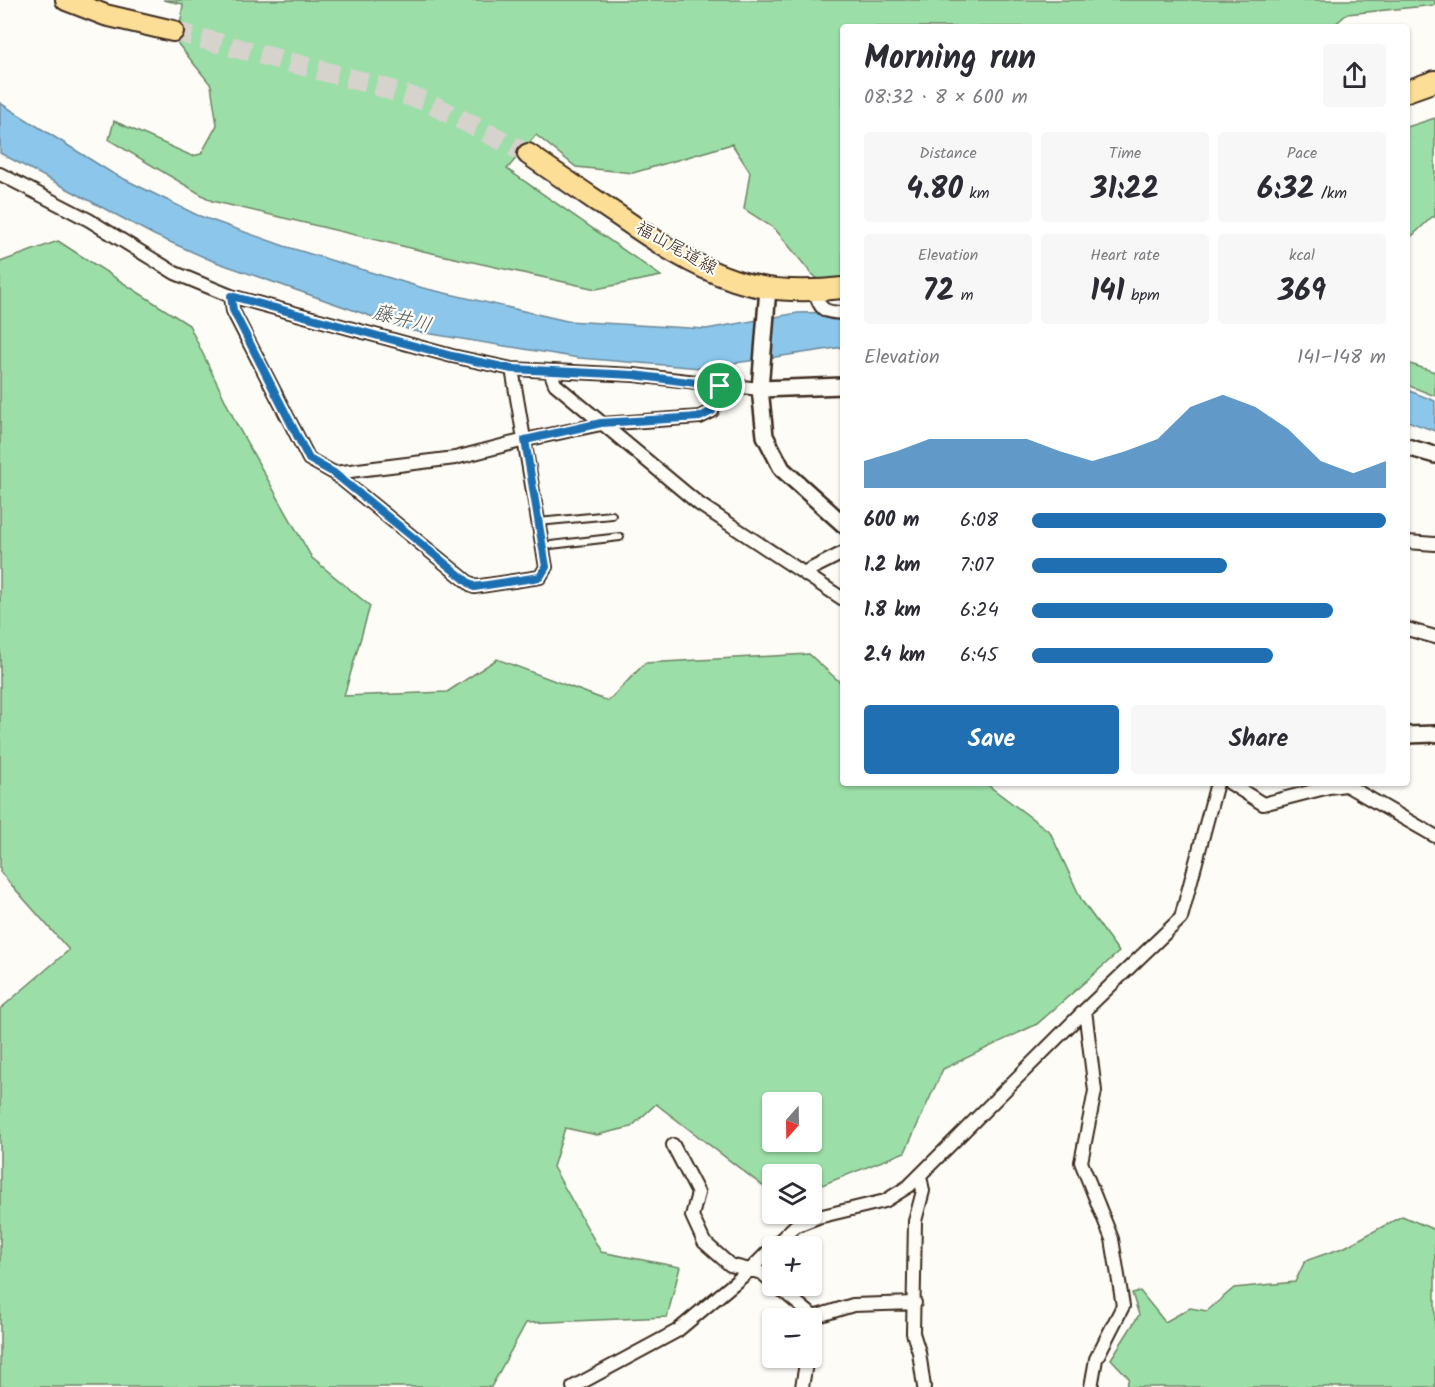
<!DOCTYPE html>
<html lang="en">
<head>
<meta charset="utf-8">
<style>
  body { margin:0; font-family:Kalam,"Klee One",sans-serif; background:#f7f7f7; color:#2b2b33; height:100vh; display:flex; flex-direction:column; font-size:22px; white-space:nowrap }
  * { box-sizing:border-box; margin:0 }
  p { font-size:20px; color:#7c7c81 }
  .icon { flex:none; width:33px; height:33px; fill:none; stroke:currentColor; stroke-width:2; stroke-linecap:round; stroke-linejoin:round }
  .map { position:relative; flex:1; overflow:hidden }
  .panel { position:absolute; left:840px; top:24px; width:570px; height:762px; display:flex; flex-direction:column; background:#fff; border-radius:6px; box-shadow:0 2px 4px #0004 }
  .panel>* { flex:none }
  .needle { width:39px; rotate:200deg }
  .tools { position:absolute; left:762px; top:1092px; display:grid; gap:12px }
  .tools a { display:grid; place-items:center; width:60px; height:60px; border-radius:6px; background:#fff; box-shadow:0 2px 4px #0004; font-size:30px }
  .pin { position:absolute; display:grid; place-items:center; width:51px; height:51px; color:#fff; margin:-26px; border:3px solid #fff; border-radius:50%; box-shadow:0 2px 6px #0007 }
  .round { display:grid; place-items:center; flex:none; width:63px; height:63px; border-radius:6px; background:#f7f7f7 }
  .head { display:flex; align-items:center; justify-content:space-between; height:102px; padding:0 24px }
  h1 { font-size:33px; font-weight:800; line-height:45px }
  .figures { display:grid; grid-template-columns:repeat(3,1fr); gap:9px; height:102px; padding:6px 24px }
  .figures div { display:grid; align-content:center; border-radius:6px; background:#f7f7f7; text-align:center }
  .figures b { font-size:30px; font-weight:800 }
  .figures small { font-size:16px; font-weight:400 }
  .figures p { font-size:16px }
  .chart { height:168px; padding:12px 24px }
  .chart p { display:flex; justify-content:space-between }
  .chart svg { width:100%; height:108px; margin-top:6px; fill:#1f6fb2; opacity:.7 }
  .cta { display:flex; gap:12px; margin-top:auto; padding:12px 24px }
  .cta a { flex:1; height:69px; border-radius:6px; background:#1f6fb2; color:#fff; font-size:24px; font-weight:800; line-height:69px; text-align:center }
  .cta a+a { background:#f7f7f7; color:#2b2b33 }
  ul { padding:0 24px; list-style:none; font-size:20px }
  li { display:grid; grid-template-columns:96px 72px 1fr; align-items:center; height:45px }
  li i { height:15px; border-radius:8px; background:#1f6fb2 }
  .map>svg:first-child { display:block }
  .green { fill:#9cdea8; stroke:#6c8463; stroke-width:1.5; fill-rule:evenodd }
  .water { fill:#8cc7eb; stroke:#6c8899; stroke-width:1.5 }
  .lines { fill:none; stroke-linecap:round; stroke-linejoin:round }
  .primary-tunnel { stroke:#d6d2cc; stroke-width:20; stroke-dasharray:20 10; stroke-linecap:butt }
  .service-casing { stroke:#3b2a1e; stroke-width:10 }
  .minor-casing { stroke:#3b2a1e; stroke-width:16 }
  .tertiary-casing { stroke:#3b2a1e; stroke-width:20 }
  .primary-casing { stroke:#3b2a1e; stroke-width:24 }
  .service { stroke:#fdfcf7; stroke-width:6 }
  .minor { stroke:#fdfcf7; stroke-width:12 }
  .tertiary { stroke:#fdfcf7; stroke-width:15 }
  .primary { stroke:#fdde96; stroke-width:20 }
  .route-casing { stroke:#fff; stroke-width:12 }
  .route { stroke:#1f6fb2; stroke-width:8 }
  .labels { text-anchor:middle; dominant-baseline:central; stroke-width:4.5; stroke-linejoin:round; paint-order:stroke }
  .street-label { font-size:18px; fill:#3b2a1e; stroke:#fdfcf7 }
  .water-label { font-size:20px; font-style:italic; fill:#53595c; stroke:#fdfcf7 }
</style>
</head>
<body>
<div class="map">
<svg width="1435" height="1387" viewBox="0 0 1435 1387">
  <rect width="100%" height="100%" fill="#fdfcf7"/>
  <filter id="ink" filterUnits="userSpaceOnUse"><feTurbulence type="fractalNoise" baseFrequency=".0167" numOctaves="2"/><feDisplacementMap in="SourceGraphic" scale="12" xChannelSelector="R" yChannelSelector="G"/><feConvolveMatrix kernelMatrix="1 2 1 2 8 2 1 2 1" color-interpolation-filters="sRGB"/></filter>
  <g filter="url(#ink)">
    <path class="green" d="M163,0h1272v5l-88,9 -15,13h-489v269l-3,1 -29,-24 -36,-44 -31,-20 6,-37 -18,-28 -99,29 -57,-6 -40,-32 -29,34 154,107 -65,13 -173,-38 -211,-50 -103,-61 5,-19 78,35 9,-2 16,-29 -6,-40 -33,-41 5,-40z
      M1435,118v99h-3l-20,19 -5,-1v-108z
      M58,241l131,84 48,100 75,133 58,48 -26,90 103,-4 50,-33 111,42 37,-38 164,-9 34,31v98h142l65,49 32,69 37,51 -82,72 -94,45 -38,83 -93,37v-15h-40v19l-116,-89 -25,23 -34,8 -32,-7 -12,39 48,85 79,15 -13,50 -141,6 -35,64h-491v-378l69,-59 -69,-78v-610zM812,1102v40h-40v-40z
      M1407,363l28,9v24l-28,-11z
      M1402,1216l33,14v157h-309l3,-9 -18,-19 28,-44 -7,-22 8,-2 25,31 25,-14 17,3 27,-23 61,-6 10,-21 40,-14z"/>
    <path class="water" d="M0,103l112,70 85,42 87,31 139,42 144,33 139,8 92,-16 45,-1v35l-142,21 -122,-10 -166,-27 -200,-70 -59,-26 -154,-82z
      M1407,390l28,11v30l-28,-10z"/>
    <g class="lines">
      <path class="primary-tunnel" d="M173,31l202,54 50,16 103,53"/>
      <g class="service-casing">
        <path id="service" d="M538,522l74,-7
          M542,546l78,-9"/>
      </g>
      <g class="minor-casing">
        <path id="minor" d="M0,174l89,46 86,53 56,23 221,60 60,13 122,6 126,14
          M815,291c5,19 8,21 28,22
          M231,296l2,15 76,148 25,14 140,114 66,-10 6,-10 -34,-198
          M550,371l5,13 144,120 144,95
          M334,473l121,-15 70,-18 76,-16 99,-7 12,-6 8,-25
          M1407,542l28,2
          M805,572l38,-19
          M1407,629l28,8
          M1230,783l33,21 66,-17 17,-2 89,51
          M1085,1010l10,81 -14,71 31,77 11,67 -27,53 -5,28
          M673,1145l25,48 -6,23 12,26 26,23 32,8 10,9
          M920,1176l3,15 -8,30 -2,112 6,19 5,35
          M774,1246l21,-20 23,-9 67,-16 24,-15 176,-176 96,-92 36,-135
          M777,1286l37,31
          M812,1332l2,-15 39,-12 62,-2
          M573,1387l104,-56 73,-61 22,-22
          M802,1387l5,-29"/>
      </g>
      <g class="tertiary-casing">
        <path id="tertiary" d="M768,288l-8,101 5,47 17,33 61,55
          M760,389l83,-3
          M1407,447l28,8
          M1407,735l28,-1"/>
      </g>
      <g class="primary-casing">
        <path id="primary" d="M66,0l39,15 68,16
          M1407,91l28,-10
          M528,154c30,21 60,41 91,62 36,25 73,50 115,64 35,12 73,12 109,8"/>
      </g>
      <use href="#service" class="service"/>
      <use href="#minor" class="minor"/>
      <use href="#tertiary" class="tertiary"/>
      <use href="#primary" class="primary"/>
    </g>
  </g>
  <g class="lines" filter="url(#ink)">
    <g class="route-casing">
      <path id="route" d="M231,296l221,60 60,13 122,6 86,11 -8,25 -12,6 -99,6 -76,17 21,127 -6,10 -66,10 -140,-114 -25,-14 -76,-149z"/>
    </g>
    <use href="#route" class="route"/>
  </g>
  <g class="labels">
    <g class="street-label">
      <text transform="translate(676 249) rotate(29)">福山尾道線</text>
    </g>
    <g class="water-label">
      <text transform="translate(402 320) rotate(14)">藤井川</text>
    </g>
  </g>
</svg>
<div class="tools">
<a><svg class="needle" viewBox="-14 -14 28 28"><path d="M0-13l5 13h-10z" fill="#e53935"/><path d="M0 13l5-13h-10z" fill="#7c7c81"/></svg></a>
<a><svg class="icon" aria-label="layers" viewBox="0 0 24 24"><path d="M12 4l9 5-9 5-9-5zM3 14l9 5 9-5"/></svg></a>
<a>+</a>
<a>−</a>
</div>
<div class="pin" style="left:720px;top:386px;background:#1e9e55"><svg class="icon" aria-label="arrive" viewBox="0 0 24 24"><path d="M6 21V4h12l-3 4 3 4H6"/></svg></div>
<section class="panel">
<div class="head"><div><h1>Morning run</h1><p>08:32 · 8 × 600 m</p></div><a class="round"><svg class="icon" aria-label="share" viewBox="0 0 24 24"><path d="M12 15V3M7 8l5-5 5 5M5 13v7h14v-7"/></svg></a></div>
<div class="figures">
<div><p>Distance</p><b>4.80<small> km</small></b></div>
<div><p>Time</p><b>31:22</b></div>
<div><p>Pace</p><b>6:32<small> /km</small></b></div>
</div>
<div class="figures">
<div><p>Elevation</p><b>72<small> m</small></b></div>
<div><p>Heart rate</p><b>141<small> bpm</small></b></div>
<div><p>kcal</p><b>369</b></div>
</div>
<div class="chart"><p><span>Elevation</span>141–148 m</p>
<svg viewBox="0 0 160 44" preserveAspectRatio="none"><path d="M0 44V33L10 29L20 24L30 24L40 24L50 24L60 29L70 33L80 29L90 24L100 11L110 6L120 11L130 20L140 33L150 38L160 33V44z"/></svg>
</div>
<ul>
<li><b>600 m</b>6:08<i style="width:100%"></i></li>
<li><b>1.2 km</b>7:07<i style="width:55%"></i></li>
<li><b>1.8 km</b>6:24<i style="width:85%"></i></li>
<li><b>2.4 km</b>6:45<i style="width:68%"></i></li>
</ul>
<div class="cta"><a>Save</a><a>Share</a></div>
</section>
</div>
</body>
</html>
